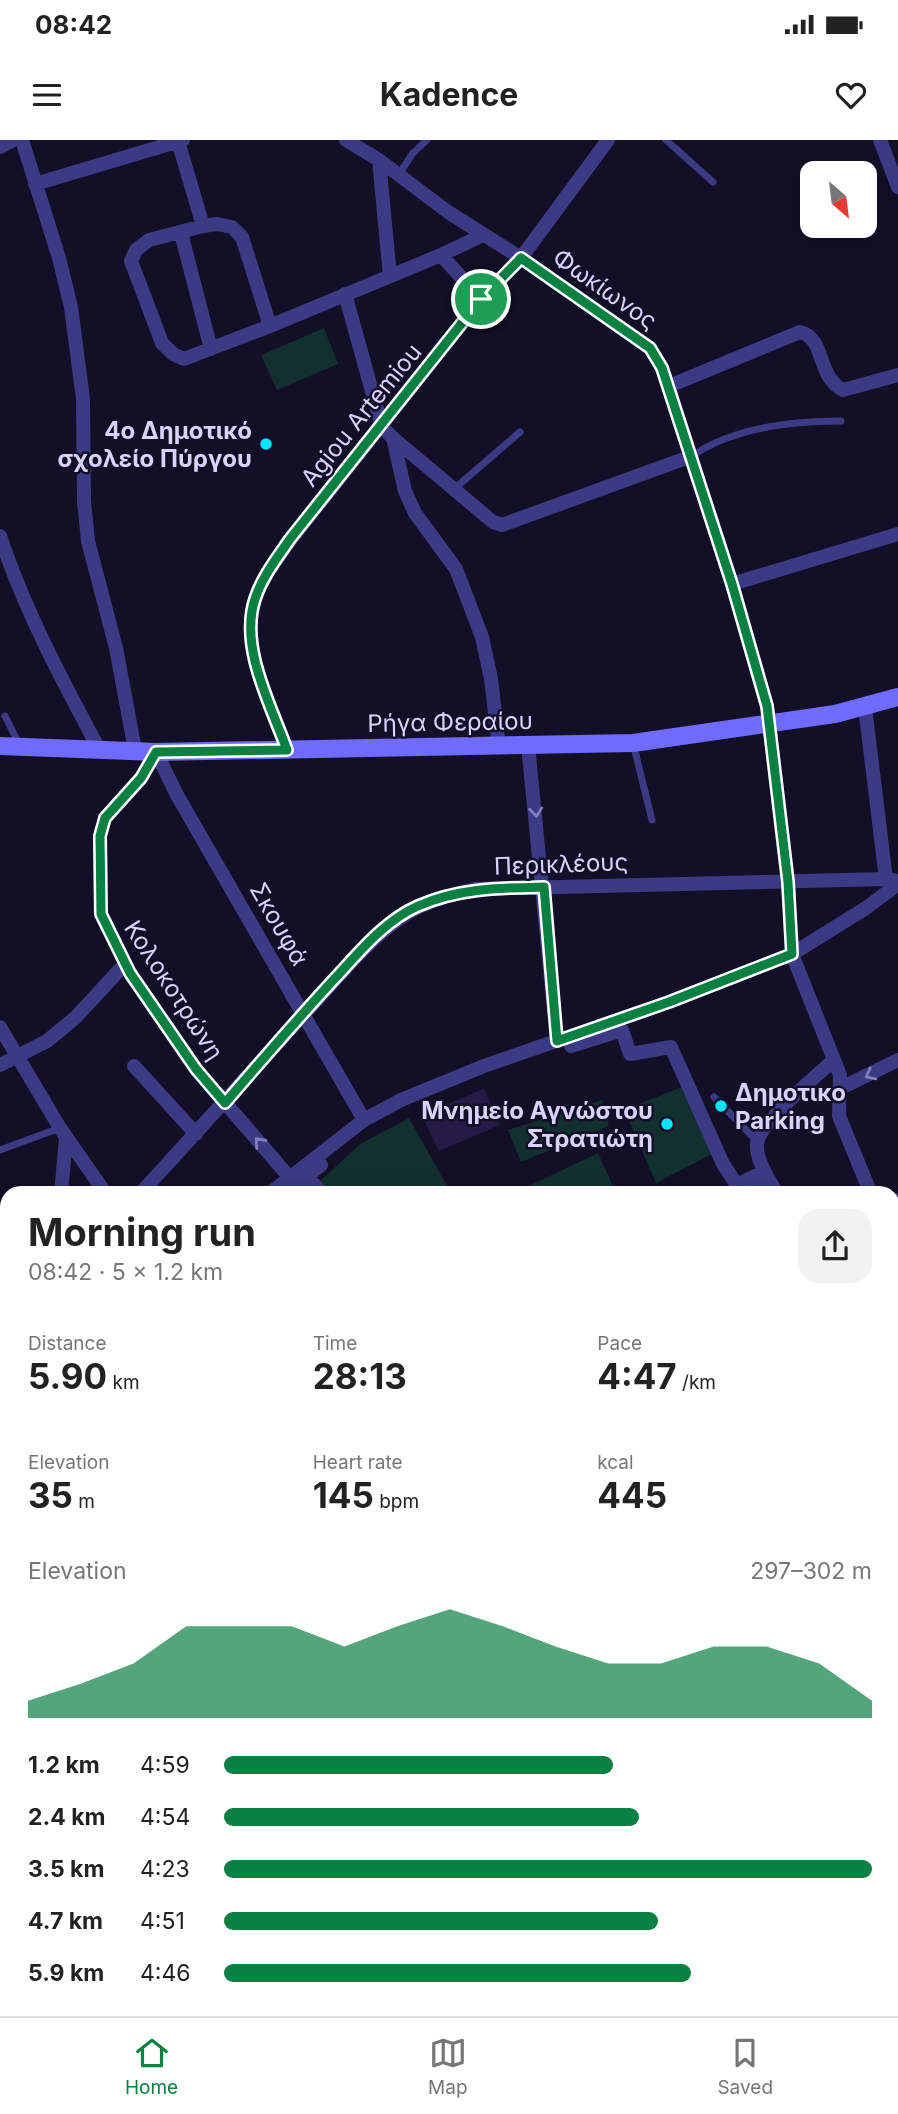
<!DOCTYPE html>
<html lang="en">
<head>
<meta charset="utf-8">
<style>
  body { margin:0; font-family:Inter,sans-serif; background:#f2f2f2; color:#222; height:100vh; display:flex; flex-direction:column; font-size:26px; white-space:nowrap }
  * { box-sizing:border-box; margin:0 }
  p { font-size:23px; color:#767676 }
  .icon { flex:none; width:38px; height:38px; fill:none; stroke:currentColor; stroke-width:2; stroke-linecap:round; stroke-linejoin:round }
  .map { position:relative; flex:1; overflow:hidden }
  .side { position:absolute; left:0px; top:1046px; width:900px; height:830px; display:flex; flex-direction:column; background:#fff; border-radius:21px 21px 0 0; box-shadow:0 4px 18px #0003 }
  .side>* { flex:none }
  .needle { width:46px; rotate:152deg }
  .controls { position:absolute; left:800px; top:21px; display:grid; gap:14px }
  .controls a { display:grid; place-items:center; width:77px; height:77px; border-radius:14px; background:#fff; box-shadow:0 4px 18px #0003; font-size:35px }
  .pin { position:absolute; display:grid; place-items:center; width:60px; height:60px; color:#fff; margin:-30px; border:4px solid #fff; border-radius:50%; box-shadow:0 2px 7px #0007 }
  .round { display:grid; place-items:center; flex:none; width:74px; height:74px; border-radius:21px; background:#f2f2f2 }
  .headline { display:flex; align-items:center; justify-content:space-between; height:119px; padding:0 28px }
  h1 { font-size:38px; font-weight:700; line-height:52px }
  .figures { display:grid; grid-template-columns:repeat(3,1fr); gap:10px; height:119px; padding:7px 28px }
  .figures div { display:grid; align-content:center }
  .figures b { font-size:35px; font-weight:700 }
  .figures small { font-size:19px; font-weight:400 }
  .figures p { font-size:19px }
  .chart { height:196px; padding:14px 28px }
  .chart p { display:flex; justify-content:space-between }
  .chart svg { width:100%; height:126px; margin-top:7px; fill:#0b8043; opacity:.7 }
  ul { padding:0 28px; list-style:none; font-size:23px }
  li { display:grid; grid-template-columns:112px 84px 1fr; align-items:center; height:52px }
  li i { height:18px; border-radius:9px; background:#0b8043 }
  .status { display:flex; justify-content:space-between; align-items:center; height:49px; padding:0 35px; background:#fff; direction:ltr }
  .status svg { height:19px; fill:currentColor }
  header { display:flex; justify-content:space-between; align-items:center; height:91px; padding:0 28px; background:#fff; font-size:32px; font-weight:700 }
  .tab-bar { display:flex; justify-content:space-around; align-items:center; height:98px; border-top:2px solid #e0e0e0; background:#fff; font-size:19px; color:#767676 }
  .tab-bar a { display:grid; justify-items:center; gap:4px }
  .tab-bar .current { color:#0b8043 }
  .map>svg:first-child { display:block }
  .green { fill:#12302f }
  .building { fill:#241b47 }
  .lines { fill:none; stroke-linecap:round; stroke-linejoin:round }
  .lane { stroke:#3d3a85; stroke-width:7 }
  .street { stroke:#3d3a85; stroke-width:14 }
  .secondary { stroke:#6f6bff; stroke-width:18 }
  .primary { stroke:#c25bff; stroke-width:18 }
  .oneway { stroke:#837fbc }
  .route-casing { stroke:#fff; stroke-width:14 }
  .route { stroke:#0b8043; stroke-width:9 }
  .poi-dot { fill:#00e5ff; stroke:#130f26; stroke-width:2.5 }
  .labels { text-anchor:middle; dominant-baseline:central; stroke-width:5; stroke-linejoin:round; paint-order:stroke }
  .street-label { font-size:24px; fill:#d9d4ff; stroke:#130f26 }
  .poi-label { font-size:24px; font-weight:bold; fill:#d9d4ff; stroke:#130f26; text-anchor:end }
</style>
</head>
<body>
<div class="status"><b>08:42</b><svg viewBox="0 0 49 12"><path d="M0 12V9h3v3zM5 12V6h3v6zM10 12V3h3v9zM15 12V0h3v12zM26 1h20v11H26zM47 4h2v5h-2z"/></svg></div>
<header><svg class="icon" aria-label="menu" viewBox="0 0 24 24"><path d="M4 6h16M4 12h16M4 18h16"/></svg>Kadence<svg class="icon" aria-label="heart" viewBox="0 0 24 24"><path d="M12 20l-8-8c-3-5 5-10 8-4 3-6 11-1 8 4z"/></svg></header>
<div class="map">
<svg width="898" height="1876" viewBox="0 0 898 1876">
  <rect width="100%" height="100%" fill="#130f26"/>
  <path class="green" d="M324,188l14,36 -61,26 -16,-35z
    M684,946l30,67 -58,30 -32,-73z
    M602,960l7,26 -88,36 -13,-32z
    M409,978l42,75h-128l-7,-8 44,-41z
    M598,1013l18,40h-102z"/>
  <path class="building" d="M484,948l16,37 -61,26 -17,-35z
    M892,1131l6,9v29l-6,3z
    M898,1183v58l-3,2 -3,-4v-53z
    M7,1262v43l-7,3v-44z"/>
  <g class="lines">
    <path class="lane" d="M666,0l47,42
      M399,34l14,-21 14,-13
      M692,316c42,-29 99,-35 149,-35
      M454,349l66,-57
      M5,576l15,30
      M633,603l19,77
      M714,957l43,44
      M0,1010l60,-22
      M0,1315l7,5"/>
    <path class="street" d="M22,0l37,118 12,49 12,92 1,102 4,40 28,107 19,102
      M346,0l33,20 69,52 73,46 129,90 12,19 70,217 35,122 21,176 4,72 48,121 -1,41 32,78
      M880,0l18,47
      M178,1l25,85
      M0,7l13,-7
      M379,20l11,116
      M35,44l148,-44
      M181,93l30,116
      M441,115l40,44
      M345,154l37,133 11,11 12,53 10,22 41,56 26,68 9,42 8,68
      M270,186l-28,-89 -10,-10 -15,-3 -14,2 -54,14 -13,10 -5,11 31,82 11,11 11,5 86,-33 171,-71 42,-20
      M669,246l131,-54c26,6 16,44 43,58l55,-15
      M393,298l100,84 9,3 190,-69
      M0,396c25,75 62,144 99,213
      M732,444l166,-50
      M865,567l21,172
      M528,605l29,296
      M287,610c-16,-45 -48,-103 -32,-151 7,-22 23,-41 36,-60l190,-240 40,-41 87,-118
      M156,612l-15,26 -36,40 -5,18 1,78 29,59 66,96 108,125
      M156,612l21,43 187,325
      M0,887l60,101 46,66
      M571,906l51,-16 8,24 41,-7 52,117 14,21 18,-9 9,18
      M0,925l47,-24 28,-23 50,-54
      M134,926l62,68
      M841,948l57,-28
      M321,1025l-14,11 15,18
      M61,1054l5,-56
      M140,1054l213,-234c43,-44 61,-57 122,-71l411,-10 12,2
      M269,1054l95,-74 37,-20 83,-34 185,-64 123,-48 74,-46 32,-24
      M777,1054c-8,-15 -21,-33 -20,-50 1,-19 61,-70 77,-84
      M892,1062l6,-2
      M892,1099l6,11
      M0,1124l7,1
      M0,1154l7,23
      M892,1180l6,-3
      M892,1274l6,9
      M892,1320l6,-3
      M892,1353l6,-3
      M0,1369l7,-2
      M0,1574l7,1
      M892,1583l6,-8
      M892,1611l6,4
      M0,1677h7
      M892,1715l6,-6
      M0,1731l7,21
      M0,1775l7,-3
      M892,1804l6,7
      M0,1850l7,-3
      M114,1869l10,7
      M677,1869l4,7
      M807,1869l6,7
      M93,1876l5,-7
      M240,1876l11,-7
      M379,1876l9,-7
      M550,1876l9,-7
      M700,1876l9,-7
      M891,1876l7,-5"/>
    <path class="secondary" d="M0,606l156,6 477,-9 202,-29 63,-17"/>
    <path class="primary" d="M892,1459h6
      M0,1479h7
      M408,1876l2,-7"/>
  </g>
  <defs><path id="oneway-chevron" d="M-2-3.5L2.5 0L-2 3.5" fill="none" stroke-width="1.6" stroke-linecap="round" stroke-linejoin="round" transform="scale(1.75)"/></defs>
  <g class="oneway">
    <use href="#oneway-chevron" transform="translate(536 672) rotate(84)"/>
    <use href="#oneway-chevron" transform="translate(870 935) rotate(153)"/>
    <use href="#oneway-chevron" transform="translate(259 1002) rotate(-132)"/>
  </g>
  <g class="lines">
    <g class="route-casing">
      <path id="route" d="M521,118l129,90 12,20 70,216 35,122 21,176 4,72 -123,48 -112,39 -13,-154c-44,1 -85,1 -126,19 -32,14 -57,44 -80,69 -39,42 -76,85 -113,128l-29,-34 -66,-96 -29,-59 -1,-78 5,-18 36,-40 15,-26 131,-2c-16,-45 -48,-103 -32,-151 7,-22 22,-41 35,-60l191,-240z"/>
    </g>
    <use href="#route" class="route"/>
  </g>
  <g class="poi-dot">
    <circle cx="266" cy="304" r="7"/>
    <circle cx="721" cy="966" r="7"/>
    <circle cx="667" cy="984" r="7"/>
  </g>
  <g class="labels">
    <g class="street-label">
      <text transform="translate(605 149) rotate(35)">Φωκίωνος</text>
      <text transform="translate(361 275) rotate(-51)">Agiou Artemiou</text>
      <text transform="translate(450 582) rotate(-1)">Ρήγα Φεραίου</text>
      <text transform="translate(561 724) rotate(-2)">Περικλέους</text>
      <text transform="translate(279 784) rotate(60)">Σκουφά</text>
      <text transform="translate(174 850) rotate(57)">Κολοκοτρώνη</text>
    </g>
    <g class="poi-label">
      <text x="252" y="290">4ο Δημοτικό<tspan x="252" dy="28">σχολείο Πύργου</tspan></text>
      <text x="735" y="952" text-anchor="start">Δημοτικο<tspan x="735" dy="28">Parking</tspan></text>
      <text x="653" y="970">Μνημείο Αγνώστου<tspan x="653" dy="28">Στρατιώτη</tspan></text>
    </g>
  </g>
</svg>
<div class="controls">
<a><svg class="needle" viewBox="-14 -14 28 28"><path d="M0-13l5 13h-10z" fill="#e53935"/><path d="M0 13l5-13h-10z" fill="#767676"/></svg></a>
</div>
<div class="pin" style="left:481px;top:159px;background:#1e9e55"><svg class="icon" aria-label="arrive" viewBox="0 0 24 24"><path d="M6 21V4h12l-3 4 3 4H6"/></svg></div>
<section class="side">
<div class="headline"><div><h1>Morning run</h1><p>08:42 · 5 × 1.2 km</p></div><a class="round"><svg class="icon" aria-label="share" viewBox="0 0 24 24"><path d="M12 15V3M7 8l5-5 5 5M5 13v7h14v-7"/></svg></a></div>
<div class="figures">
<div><p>Distance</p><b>5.90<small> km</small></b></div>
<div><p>Time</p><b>28:13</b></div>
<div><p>Pace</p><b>4:47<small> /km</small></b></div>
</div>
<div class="figures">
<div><p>Elevation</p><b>35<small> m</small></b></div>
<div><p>Heart rate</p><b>145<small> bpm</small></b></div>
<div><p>kcal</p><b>445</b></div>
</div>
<div class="chart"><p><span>Elevation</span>297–302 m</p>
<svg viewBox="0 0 160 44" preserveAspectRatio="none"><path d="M0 44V38L10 32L20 25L30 12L40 12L50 12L60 19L70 12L80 6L90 12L100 19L110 25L120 25L130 19L140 19L150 25L160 38V44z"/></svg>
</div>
<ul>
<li><b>1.2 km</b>4:59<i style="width:60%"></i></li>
<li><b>2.4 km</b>4:54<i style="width:64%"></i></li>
<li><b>3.5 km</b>4:23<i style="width:100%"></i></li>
<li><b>4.7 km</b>4:51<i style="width:67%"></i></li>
<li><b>5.9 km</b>4:46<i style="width:72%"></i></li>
</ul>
</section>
</div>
<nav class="tab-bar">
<a class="current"><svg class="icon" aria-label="home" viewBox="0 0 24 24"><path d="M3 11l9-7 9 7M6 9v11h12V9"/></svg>Home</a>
<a><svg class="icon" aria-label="map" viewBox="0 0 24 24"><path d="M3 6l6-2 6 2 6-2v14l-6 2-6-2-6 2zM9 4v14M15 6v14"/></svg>Map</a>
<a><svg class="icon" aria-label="saved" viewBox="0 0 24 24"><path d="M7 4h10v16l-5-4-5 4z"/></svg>Saved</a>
</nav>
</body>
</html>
